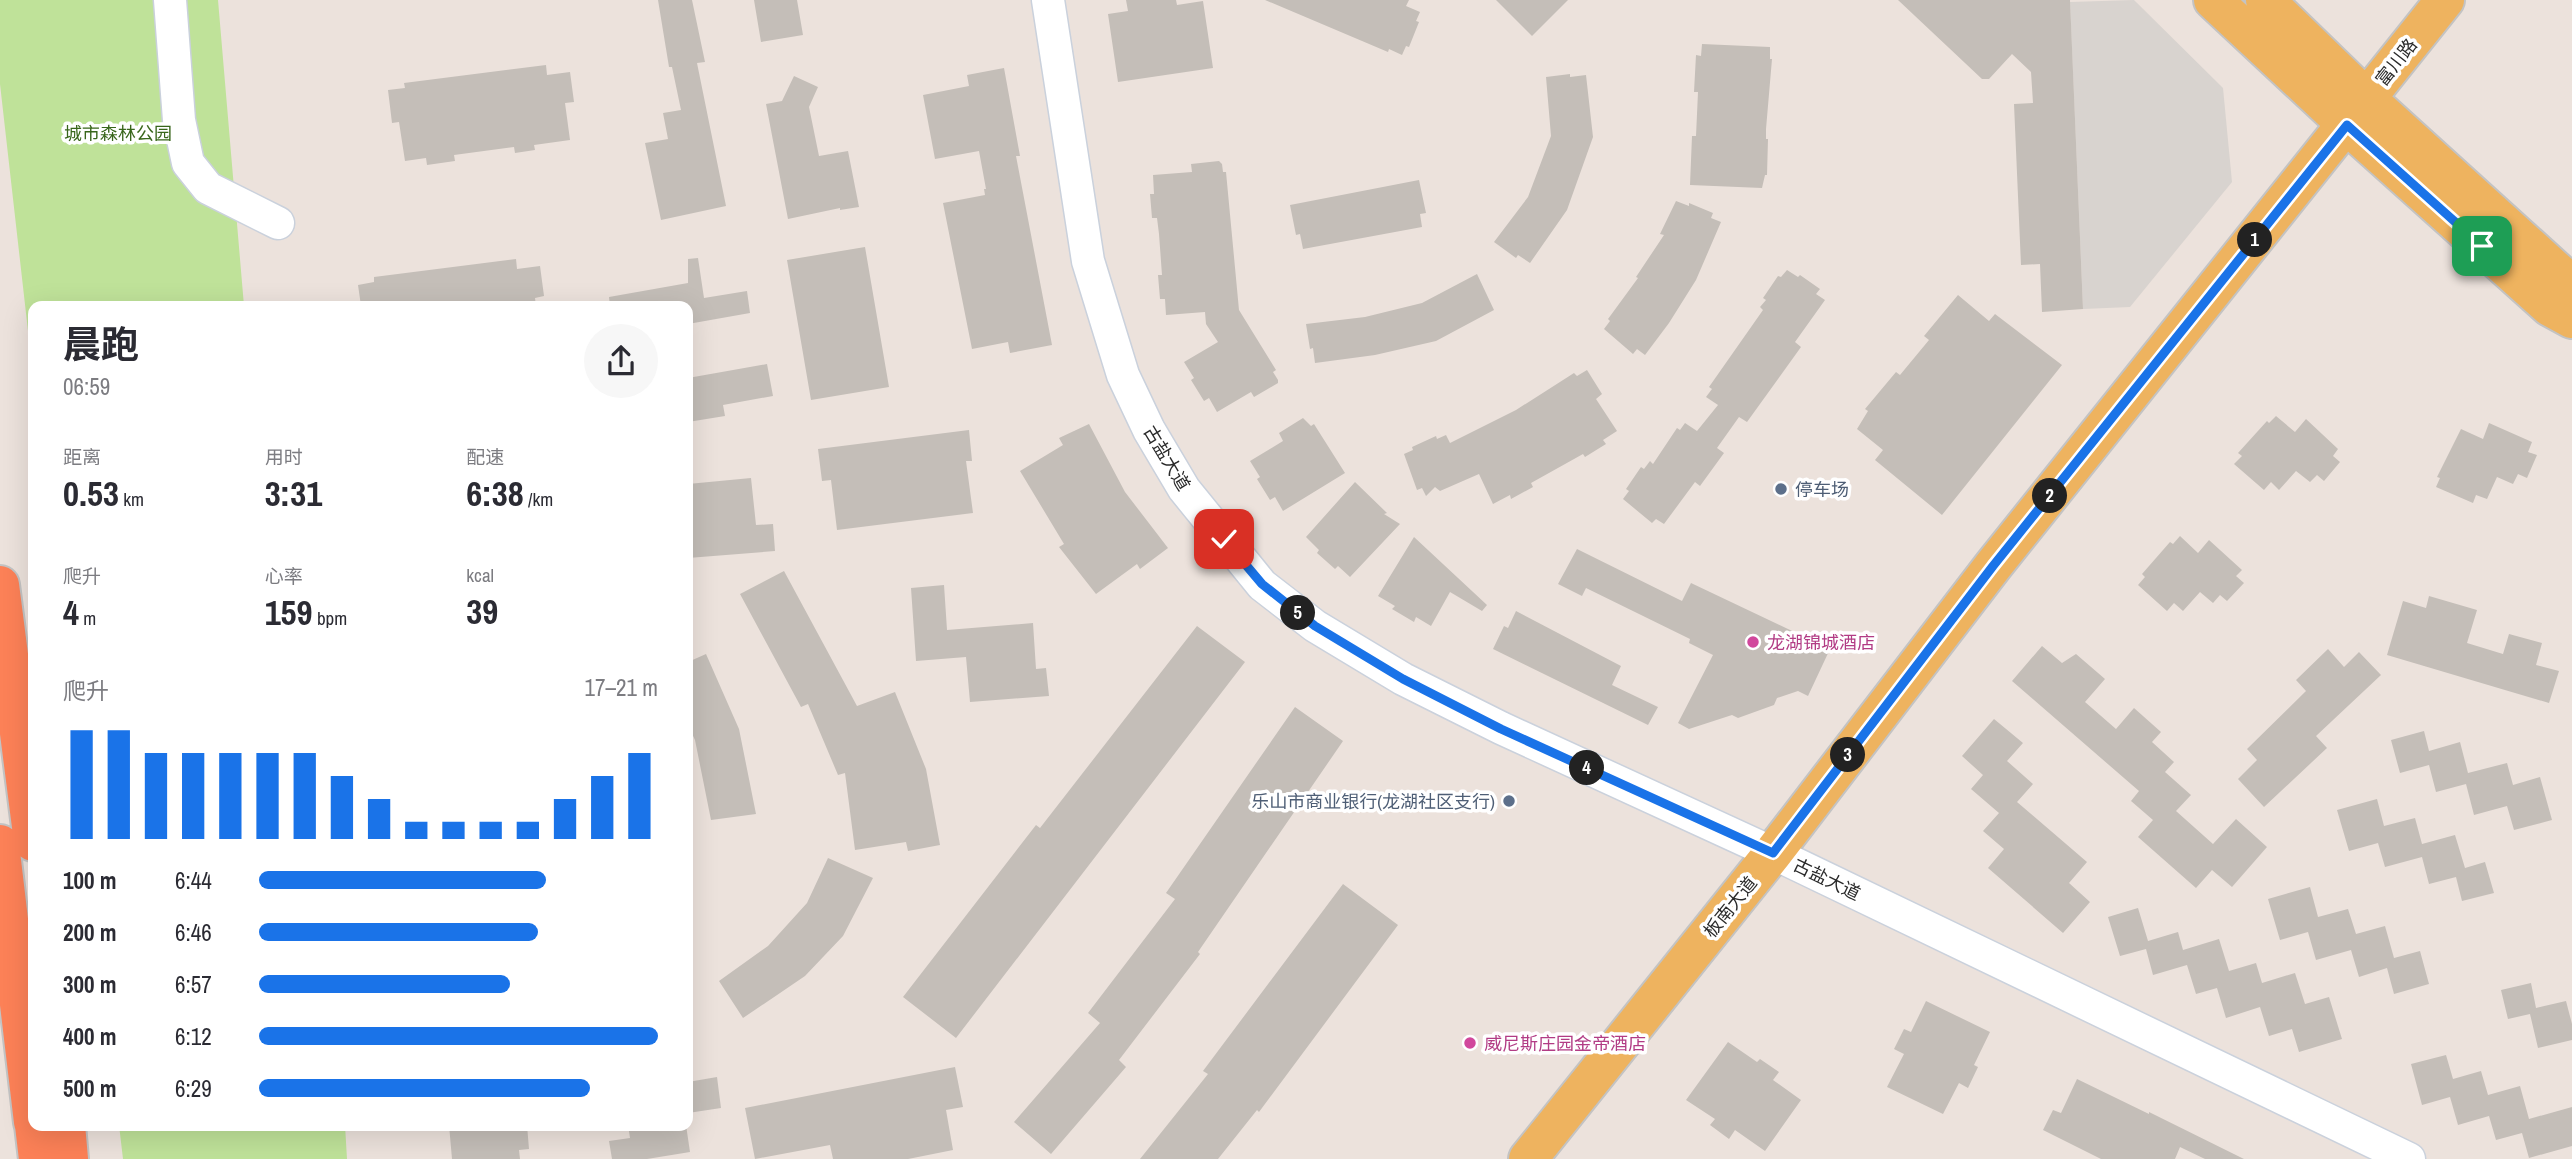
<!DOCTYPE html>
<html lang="zh">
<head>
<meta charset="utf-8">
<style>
  body { margin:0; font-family:"Archivo Narrow","Noto Sans SC",sans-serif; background:#f7f7f7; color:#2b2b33; height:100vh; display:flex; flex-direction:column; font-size:26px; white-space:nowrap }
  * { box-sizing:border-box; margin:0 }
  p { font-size:23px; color:#7c7c81 }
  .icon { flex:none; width:38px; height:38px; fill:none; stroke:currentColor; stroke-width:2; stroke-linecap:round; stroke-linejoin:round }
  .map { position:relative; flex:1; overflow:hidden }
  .details { position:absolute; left:28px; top:301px; width:665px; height:830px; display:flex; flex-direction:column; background:#fff; border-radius:14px; box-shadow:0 7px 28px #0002 }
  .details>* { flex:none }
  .pin { position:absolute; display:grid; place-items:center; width:60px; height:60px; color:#fff; margin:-30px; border-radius:14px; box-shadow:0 4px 10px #0006 }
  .km { position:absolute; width:35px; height:35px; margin:-18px; border-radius:50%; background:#222; color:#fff; font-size:19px; line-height:35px; text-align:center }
  .round { display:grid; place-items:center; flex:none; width:74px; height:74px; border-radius:37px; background:#f7f7f7 }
  .overview { display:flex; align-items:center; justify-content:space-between; height:119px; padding:0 35px }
  h1 { font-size:38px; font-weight:700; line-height:52px }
  .figures { display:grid; grid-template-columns:repeat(3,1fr); gap:10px; height:119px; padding:7px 35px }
  .figures div { display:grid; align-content:center }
  .figures b { font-size:35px; font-weight:700 }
  .figures small { font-size:19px; font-weight:400 }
  .figures p { font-size:19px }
  .chart { height:196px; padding:14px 35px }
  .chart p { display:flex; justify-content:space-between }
  .chart svg { width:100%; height:126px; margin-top:7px; stroke:#1a73e8; stroke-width:6 }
  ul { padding:0 35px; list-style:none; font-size:23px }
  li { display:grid; grid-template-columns:112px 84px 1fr; align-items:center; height:52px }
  li i { height:18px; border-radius:9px; background:#1a73e8 }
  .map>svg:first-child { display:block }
  .green { fill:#bfe299 }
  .plaza { fill:#d8d3cf }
  .building { fill:#c4beb8 }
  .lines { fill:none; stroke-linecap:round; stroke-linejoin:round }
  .minor-casing { stroke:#cad1dc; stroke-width:35 }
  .major-casing { stroke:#c3c3c3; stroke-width:42 }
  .highway-casing { stroke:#c3c3c3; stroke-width:42 }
  .minor { stroke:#fff; stroke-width:32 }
  .major { stroke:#eeb35f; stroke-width:38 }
  .highway { stroke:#fc8157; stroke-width:38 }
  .route-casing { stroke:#fff; stroke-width:14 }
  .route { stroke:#1a73e8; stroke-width:9 }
  .service-dot { fill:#5c6f8a; stroke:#fff; stroke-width:2.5 }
  .hotel-dot { fill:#d1479c; stroke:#fff; stroke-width:2.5 }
  .labels { text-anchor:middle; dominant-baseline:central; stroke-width:7; stroke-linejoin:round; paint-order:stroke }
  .street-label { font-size:18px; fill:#2a2a2a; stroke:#fff }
  .park-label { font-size:18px; fill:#38661b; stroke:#fff }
  .service-label { font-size:18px; fill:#4e5e75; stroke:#fff; text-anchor:start }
  .hotel-label { font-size:18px; fill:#b23c85; stroke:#fff; text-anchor:start }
</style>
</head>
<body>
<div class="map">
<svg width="2572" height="1159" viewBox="0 0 2572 1159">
  <rect width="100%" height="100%" fill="#ece2dc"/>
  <path class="green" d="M0,0h218l26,306h-211v69l-33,-291z
    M119,1125h226l2,34h-224z"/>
  <path class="plaza" d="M2134,0l89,88 9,94 -102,125 -47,2 -13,-307z"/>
  <path class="building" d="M658,0h34l13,62 -8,1 29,143 -65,14 -16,-77 23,-4 -5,-26 18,-3 -9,-43h-3z
    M754,0h43l6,35 -42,7z
    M1126,0h50l1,5 26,-4 10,67 -95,14 -10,-68 20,-3z
    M1265,0h144l-3,6 14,6 -4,9 3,1 -10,25 -3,-1 -4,9 -13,-6 -1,3z
    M1496,0h72l-36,36z
    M1898,0h172l13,309 -41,3 -2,-48 -19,1 -7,-161 19,-1 -2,-31 -19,-18 -23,25h-7z
    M1702,44l68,3v12h2l-6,70v10h2l-1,36h-2l-3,13 -72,-3 2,-49h4l2,-44h-4l2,-37 5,1z
    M546,65l1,10 23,-3 4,30 -9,1 5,37 -36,5 1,5 -20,3 -1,-6 -60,8 1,6 -28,4 -1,-7 -21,3 -6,-39 -7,1 -4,-33 17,-2 -1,-5z
    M1004,68l16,88h-4l36,189 -42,8 -2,-11 -36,7 -29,-146 42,-8 -1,-6h2l-7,-38 -44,8 -12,-64 46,-9 -2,-11z
    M1570,74v3l16,-2 7,62 -26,73 -37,53 -12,-8 -2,3 -22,-16 34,-45 23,-61 -5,-59z
    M794,76l24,11 -9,20 10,49 29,-5 11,56 -19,3v-2l-52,11 -22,-115 16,-3z
    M1219,161l3,3 1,8h3l13,138 37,60 -3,2 5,8v3l-24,14 -3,-5 -34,20 -8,-14 -5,3 -13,-21 3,-2 -10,-16 34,-20 -12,-18 -1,-12 -39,3 -1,-16h-5l-2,-24h4l-3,-41 -2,-16h-5l-2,-24h4l-1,-19 39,-3 -1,-8z
    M1419,180l7,33 -6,1 2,13 -119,22 -3,-15 -4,1 -6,-30z
    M1676,201l13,5v-3l24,10 -2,5 10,4 -25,58 -27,43 -24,32 -8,-6 -4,5 -29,-25 6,-8 -2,-2 30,-41 -2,-1 28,-42 -4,-1z
    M865,247l24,140 -78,13 -24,-140z
    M698,258l6,40 43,-7 3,22 -62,11v-18h-78l-1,-9 79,-14v-24z
    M516,259l1,10 23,-3 4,30 -9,2 1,8h-175l-3,-21 16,-3v-5z
    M1787,270l11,7 2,-2 20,14 -4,5 9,6 -30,42 6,5 -54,75 -8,-5 -22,31 7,5 -24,33 -5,-4 -31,42 -8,-5 -4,4 -29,-24 6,-8 -3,-2 15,-22 3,2 6,-8 3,3 24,-36 3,2 5,-7 12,8 21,-26 -12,-8 6,-8 -3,-2 54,-77 -3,-3 6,-7 -3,-2 15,-22 3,1z
    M1477,274l17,36 -58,31 -61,14 -60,8 -2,-15 -3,1 -4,-25 59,-7 57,-14z
    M1958,295l31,26 6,-7 67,51 -120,150 -67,-55 8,-10 -26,-21 11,-18 -3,-2 31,-37 4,3 29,-35 -5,-4z
    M767,364l6,32 -50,9 2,11 -37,6v-44z
    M1587,370l15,24 -6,5 21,32 -14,9 3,4 -21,13 -2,-3 -52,29 2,4 -22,12 -1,-4 -17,9 -14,-30 -39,17 -5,-4 -9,9 -4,-8 -5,2 -13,-36 9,-4 -1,-3 24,-11 1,3 9,-4 4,8 66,-33 58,-37 3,3z
    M2276,416l19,16 11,-13 32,30 -5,7 7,6 -16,19 -7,-6 -7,7 -14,-11 -17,19 -8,-8 -7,8 -30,-26 8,-8 -4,-3 29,-32 2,2z
    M1303,418l8,8 3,-2 31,49 -62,38 -8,-14 -5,3 -13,-21 3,-2 -10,-16 33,-20 -4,-8z
    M2489,423l43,19 -4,10 9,3 -10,23 -9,-4 -5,10 -16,-7 -10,22 -11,-4 -3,8 -37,-16 4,-9 -3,-1 24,-48 22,10z
    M1089,424l36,68 43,56 -28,21 -3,-5 -41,30 -37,-47 5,-3 -44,-73 43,-26 -4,-7z
    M969,430l3,31h-6l7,52 -136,17 -6,-50 -9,1 -4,-32z
    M751,478l5,47 17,-1 2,27 -87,7v-74z
    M1355,482l32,31 -3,1 16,10 -50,53 -12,-11 -3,3 -18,-16 2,-3 -13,-13z
    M2180,536l18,17 11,-13 33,30 -6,6 8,7 -17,18 -7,-6 -7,8 -13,-11 -17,19 -9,-8 -7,8 -29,-26 7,-8 -3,-3 28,-32 3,2z
    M1414,537l73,68 -5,6 -32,-19 -19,34 -15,-9 -2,5 -22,-13 3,-3 -17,-10z
    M1577,549l105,52 9,-18 139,66 -22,47 -10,-5 -21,7 -3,7 -36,13 -6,-3 -43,14 -11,-6 35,-68 -24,-12 1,-4 -104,-51 -4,8 -24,-12z
    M784,571l73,135 38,-14 31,77 14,76 -32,6 -2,-9 -51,8 -10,-77 -7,2 -30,-71 -7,3 -61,-113z
    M944,585l3,45 86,-7 3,46 10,-1 3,28 -79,6 -4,-45 -50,4 -5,-73z
    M2429,596l48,14 -10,33 36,11 6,-20 33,9 -6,22 23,6 -10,32 -162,-48 16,-54 23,7z
    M1516,611l105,55 -9,19 46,22 -10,18 -155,-76 11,-23 4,2z
    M1197,626l48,36 -289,376 -53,-41 133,-172 4,3z
    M2042,646l20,17 14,-9 29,25 -20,23 31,27 18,-21 27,24 -9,10 22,20 -9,10 26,23 -15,16 37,33 23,-25 31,28 -35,40 -20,-17 -16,18 -58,-51 15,-17 -22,-19 8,-10 -127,-110z
    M2328,649l16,18 15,-15 22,23 -65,61 11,12 -63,59 -26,-28 19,-19 -10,-11 59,-58 -10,-11z
    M706,654l33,75 17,85 -45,6 -16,-80 -7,-15v-63z
    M1295,707l48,34 -145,211 2,2 -81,106 7,7 -75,87 -37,-32 86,-99 -12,-10 87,-114 -9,-6z
    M1994,719l29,24 -16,18 26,23 -16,18 70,60 -18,21 21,19 -27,31 -75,-65 16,-19 -21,-18 16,-18 -28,-24 12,-14 -21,-19z
    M2424,731l5,20 31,-9 8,31 39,-10 6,22 27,-8 12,43 -38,10 -7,-24 -33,9 -8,-31 -30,8 -7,-27 -29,8 -9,-33z
    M2377,799l7,27 31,-8 7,26 33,-9 10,33 20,-6 9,31 -32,8 -6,-24 -27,7 -7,-27 -37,10 -7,-24 -29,8 -12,-41z
    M828,858l45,20 -30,58 -38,40 -62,42 -24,-37 49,-35 39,-43z
    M1343,884l55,41 -139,187 -2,-2 -39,49h-78l68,-85 -5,-3z
    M2310,887l8,30 30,-8 8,25 29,-8 9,32 26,-7 9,33 -35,10 -7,-26 -28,9 -8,-27 -35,10 -8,-28 -28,8 -12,-41z
    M2138,908l10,33 30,-9 5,18 36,-11 10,32 27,-8 6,20 33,-10 10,31 24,-7 13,42 -43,13 -7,-23 -23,7 -9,-29 -34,11 -9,-30 -21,6 -9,-29 -34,10 -7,-26 -26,7 -12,-39z
    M2531,983l5,25 30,-7 6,23v16l-34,8 -8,-34 -22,5 -7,-29z
    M1926,1001l64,31 -16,33 4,2 -10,21 -9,-5 -16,31 -56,-27 17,-33 -10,-5 10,-20 7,3z
    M1728,1042l29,20 3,-3 19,13 -6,8 28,20 -36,51 -30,-21 -6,9 -19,-14 5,-6 -29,-19z
    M2446,1055l7,24 28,-8 7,24 32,-9 9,33 43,-12v39l-43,12 -7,-25 -26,7 -7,-24 -31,9 -8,-28 -28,8 -11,-41z
    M955,1067l8,40 -17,3 7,40 -45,9h-75l-3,-14 -75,14 -10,-51z
    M717,1077l4,31 -33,5v-31z
    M2077,1079l72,35v-2l95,47h-39l-25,-12 -5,12h-74l-58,-29 10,-20 8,3z
    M449,1125h78l2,24 -10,1 1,9h-68z
    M628,1125h58l4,27 -43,7h-35l-3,-18 21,-3z"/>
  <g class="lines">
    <g class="minor-casing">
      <path id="minor" d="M170,0l9,120 9,43 20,25 70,35
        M1048,0l40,261 35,114 26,55 35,59 78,96 53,41 88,53 98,49 272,125 636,306"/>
    </g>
    <g class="major-casing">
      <path id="major" d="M2213,0l134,125 203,182 22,12
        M2265,0l102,99 205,186
        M1528,1159l245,-306 220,-287 452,-566"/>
    </g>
    <g class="highway-casing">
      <path id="highway" d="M0,585l33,257
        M0,844l33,278
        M34,1125l4,34
        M66,1125l3,34"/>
    </g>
    <use href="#minor" class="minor"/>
    <use href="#major" class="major"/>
    <use href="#highway" class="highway"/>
  </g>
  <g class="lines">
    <g class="route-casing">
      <path id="route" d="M1224,539l38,45 53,42 88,53 98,50 272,124 220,-287 354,-441 135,121"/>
    </g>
    <use href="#route" class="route"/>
  </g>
  <g class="service-dot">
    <circle cx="1781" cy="489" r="7"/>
    <circle cx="1509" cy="801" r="7"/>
  </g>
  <g class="hotel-dot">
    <circle cx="1753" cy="642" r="7"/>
    <circle cx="1470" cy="1043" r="7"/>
  </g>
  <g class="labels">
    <g class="street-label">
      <text transform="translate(2396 62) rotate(-52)">富川路</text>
      <text transform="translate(1167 458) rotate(59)">古盐大道</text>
      <text transform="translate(1827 879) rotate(26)">古盐大道</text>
      <text transform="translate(1730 907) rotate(-51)">板南大道</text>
    </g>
    <g class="park-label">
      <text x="118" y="133">城市森林公园</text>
    </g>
    <g class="service-label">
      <text x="1795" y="489">停车场</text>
      <text x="1495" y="801" text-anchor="end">乐山市商业银行(龙湖社区支行)</text>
    </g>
    <g class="hotel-label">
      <text x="1767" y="642">龙湖锦城酒店</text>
      <text x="1484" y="1043">威尼斯庄园金帝酒店</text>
    </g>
  </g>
</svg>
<div class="pin" style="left:2482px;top:246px;background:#1e9e55"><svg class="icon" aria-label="arrive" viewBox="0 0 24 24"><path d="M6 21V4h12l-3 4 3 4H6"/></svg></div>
<div class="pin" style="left:1224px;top:539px;background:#d93025"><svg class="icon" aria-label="check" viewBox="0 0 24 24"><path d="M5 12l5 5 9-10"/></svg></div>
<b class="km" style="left:2255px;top:240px">1</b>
<b class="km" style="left:2050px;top:496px">2</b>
<b class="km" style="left:1848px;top:755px">3</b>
<b class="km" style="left:1587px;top:768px">4</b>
<b class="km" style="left:1298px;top:613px">5</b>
<section class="details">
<div class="overview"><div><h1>晨跑</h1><p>06:59</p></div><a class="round"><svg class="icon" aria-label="share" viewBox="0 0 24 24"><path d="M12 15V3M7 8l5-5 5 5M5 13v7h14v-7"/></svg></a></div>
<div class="figures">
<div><p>距离</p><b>0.53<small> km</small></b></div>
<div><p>用时</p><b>3:31</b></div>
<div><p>配速</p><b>6:38<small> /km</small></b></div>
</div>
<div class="figures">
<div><p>爬升</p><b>4<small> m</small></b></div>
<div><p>心率</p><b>159<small> bpm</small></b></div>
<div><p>kcal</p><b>39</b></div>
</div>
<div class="chart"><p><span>爬升</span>17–21 m</p>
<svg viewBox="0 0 160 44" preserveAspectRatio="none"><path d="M5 44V6M15 44V6M25 44V14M35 44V14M45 44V14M55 44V14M65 44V14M75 44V22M85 44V30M95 44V38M105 44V38M115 44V38M125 44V38M135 44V30M145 44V22M155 44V14"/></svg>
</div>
<ul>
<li><b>100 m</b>6:44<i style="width:72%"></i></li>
<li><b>200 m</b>6:46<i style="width:70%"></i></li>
<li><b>300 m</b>6:57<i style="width:63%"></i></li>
<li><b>400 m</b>6:12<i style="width:100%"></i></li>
<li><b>500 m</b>6:29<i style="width:83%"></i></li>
</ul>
</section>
</div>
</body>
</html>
